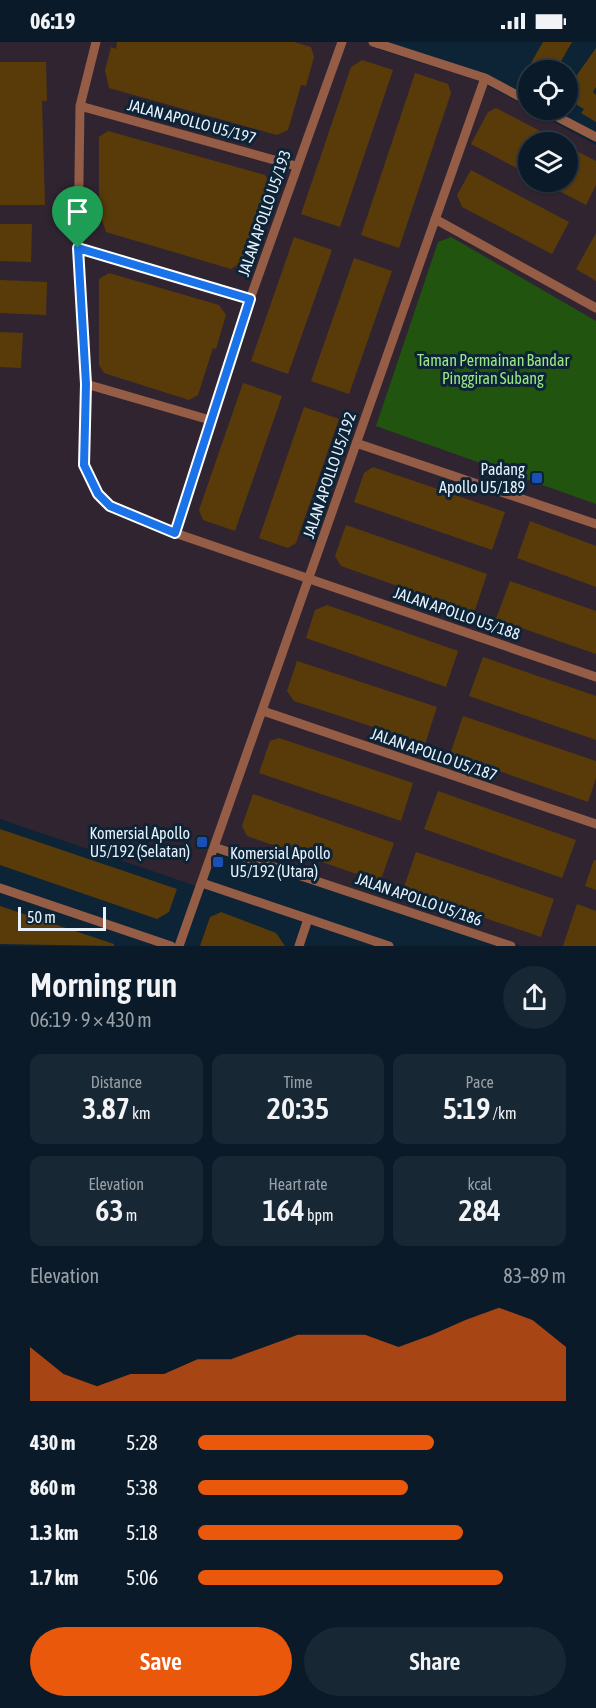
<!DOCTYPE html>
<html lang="en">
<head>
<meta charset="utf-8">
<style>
  body { margin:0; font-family:"Asap Condensed",sans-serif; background:#182734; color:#f1f3f6; height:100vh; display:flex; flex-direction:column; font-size:22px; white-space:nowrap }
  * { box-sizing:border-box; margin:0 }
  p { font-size:20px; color:#99a1a8 }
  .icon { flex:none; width:33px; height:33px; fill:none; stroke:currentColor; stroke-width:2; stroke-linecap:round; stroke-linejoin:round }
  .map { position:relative; height:904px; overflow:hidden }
  .details { display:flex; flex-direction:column; background:#0a1a28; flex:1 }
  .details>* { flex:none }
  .buttons { position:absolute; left:518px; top:18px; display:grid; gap:12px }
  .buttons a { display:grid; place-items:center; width:60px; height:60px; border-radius:50%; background:#0a1a28; box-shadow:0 2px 4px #0004,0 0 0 2px #2a3845; font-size:30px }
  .scale { position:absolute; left:18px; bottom:15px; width:88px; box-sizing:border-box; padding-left:6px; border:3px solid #e7f2fd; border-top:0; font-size:16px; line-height:21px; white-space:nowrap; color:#e7f2fd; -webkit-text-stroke:4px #0d2336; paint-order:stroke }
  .pin { position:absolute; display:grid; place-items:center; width:51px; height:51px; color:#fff; margin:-62px -26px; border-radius:50% 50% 50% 0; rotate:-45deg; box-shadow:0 0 6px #0007 }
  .pin .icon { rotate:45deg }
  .round { display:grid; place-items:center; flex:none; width:63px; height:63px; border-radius:32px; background:#182734 }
  .summary { display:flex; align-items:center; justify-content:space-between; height:102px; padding:0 30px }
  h1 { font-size:33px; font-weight:600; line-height:45px }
  .figures { display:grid; grid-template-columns:repeat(3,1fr); gap:9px; height:102px; padding:6px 30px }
  .figures div { display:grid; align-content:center; border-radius:12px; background:#182734; text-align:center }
  .figures b { font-size:30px; font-weight:600 }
  .figures small { font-size:16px; font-weight:400 }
  .figures p { font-size:16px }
  .chart { height:168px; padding:12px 30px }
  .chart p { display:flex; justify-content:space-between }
  .chart svg { width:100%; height:108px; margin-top:6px; fill:#ea580c; opacity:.7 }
  .button { display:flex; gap:12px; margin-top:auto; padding:12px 30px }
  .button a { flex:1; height:69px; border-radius:36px; background:#ea580c; color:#fff; font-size:24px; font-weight:600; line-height:69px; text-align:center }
  .button a+a { background:#182734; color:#f1f3f6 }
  ul { padding:0 30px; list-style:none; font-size:20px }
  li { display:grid; grid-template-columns:96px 72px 1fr; align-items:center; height:45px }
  li i { height:15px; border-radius:8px; background:#ea580c }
  .status { display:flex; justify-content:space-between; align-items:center; height:42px; padding:0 30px; background:#0a1a28; direction:ltr }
  .status svg { height:16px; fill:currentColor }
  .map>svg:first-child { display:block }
  .industrial { fill:#312431; fill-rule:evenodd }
  .green { fill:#21540e }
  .building { fill:#593b0a }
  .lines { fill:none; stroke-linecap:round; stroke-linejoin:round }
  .minor { stroke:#965d46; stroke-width:9 }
  .route-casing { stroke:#fff; stroke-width:12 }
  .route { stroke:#1a73e8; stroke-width:8 }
  .transit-dot { fill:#1a4fb4; stroke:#0d2336; stroke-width:2 }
  .labels { text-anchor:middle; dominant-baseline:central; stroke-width:6; stroke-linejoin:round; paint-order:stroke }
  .street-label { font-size:16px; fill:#e7f2fd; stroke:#0d2336 }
  .park-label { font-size:16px; fill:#9be885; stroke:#0d2336 }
  .poi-label { font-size:16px; fill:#e7f2fd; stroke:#0d2336; text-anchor:end }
</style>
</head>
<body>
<div class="status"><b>06:19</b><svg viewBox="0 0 49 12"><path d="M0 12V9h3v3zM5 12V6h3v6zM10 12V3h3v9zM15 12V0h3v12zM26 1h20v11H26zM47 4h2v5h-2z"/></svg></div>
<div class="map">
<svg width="596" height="904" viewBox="0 0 596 904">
  <rect width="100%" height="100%" fill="#0d2336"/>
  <path class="industrial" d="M0,0h379l-1,7 101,32 49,26v3h4l64,35v801h-74l-310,-105 -16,45 -196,-67zM528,100h39v40h-39z"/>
  <path class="green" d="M451,195l145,84v183l-220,-78 62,-184z"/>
  <path class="building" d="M117,0h177l17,5 3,10 -8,29 -5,-1 -13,45 -11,5 -168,-47 -4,-18 6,-23 5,2z
    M543,0h29l-16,28h-10l-15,-7z
    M596,6v39l-3,5 3,3v27l-15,-9 3,-4 -17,-10v-10z
    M362,18l31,10 -53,157 -39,-13 50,-147z
    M0,20h46l1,39h-5l3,104h-45z
    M415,31l33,11 3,9 -52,155 -38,-13z
    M496,66l65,34h-33v32l-57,-30 17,-32z
    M108,89l157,44 5,9 -10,34 -4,-1 -14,45 -11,7 -125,-37 -7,-21v-74z
    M567,104l29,15v24l-10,20 -44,-23h25z
    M471,128l98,52 -17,32 -90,-47 -5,-12z
    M0,182h32l-1,38 -31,-1z
    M596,191v48l-20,-12z
    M294,195l38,13 -44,124 -37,-13z
    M354,216l38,13 -43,123 -38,-13z
    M109,231l110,32 7,10 -10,34 -3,-1 -15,47 -9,5 -85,-27 -5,-8v-86z
    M0,238l47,2 -1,33 -46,-2z
    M0,290l23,1 -2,35 -21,-1z
    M243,341l39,13 -47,135 -32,-11 -4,-10z
    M304,365l35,12 -43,124 -8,5 -29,-10z
    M373,425l132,45 -13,38 -138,-48 10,-29z
    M530,479l66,25v41l-79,-29z
    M346,483l141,49 -13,39 -133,-47 -6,-10z
    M510,539l86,30v43l-100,-35z
    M327,563l131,46 -12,36 -140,-49 9,-28z
    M483,615l113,39v44l-127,-44z
    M297,619l140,46 -12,37 -131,-43 -7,-10z
    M463,674l133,45v17l-8,24 -138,-48z
    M279,696l134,45 -12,38 -142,-48 11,-32z
    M438,749l138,49 -14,38 -138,-49z
    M253,752l141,49 -14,39 -133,-46 -5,-10z
    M0,787l177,60 -8,23 -12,7 -157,-54z
    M416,810l138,47 -13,38 -138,-47z
    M594,818h2v30l-11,-4z
    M577,862l19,7v35h-33z
    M0,864l114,38v2l-114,-2z
    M221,870l55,21 9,13h-85l10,-29z"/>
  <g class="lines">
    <path class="minor" d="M96,0l-16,64 -2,142 8,136 -2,81 14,29 12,12 65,27 421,144
      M373,0l112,36 43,23
      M80,64l216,60
      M544,68l52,27
      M435,177l161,89
      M78,206l172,51
      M86,342l124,36
      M356,401l240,81
      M175,491l75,-234 92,-257
      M263,669l333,113
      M214,805l297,99
      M202,841l187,63
      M0,846l171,58
      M179,904l306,-868
      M299,904l9,-27"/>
  </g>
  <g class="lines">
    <g class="route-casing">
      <path id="route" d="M78,206l172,51 -75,234 -65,-27 -12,-12 -14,-29 2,-81z"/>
    </g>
    <use href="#route" class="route"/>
  </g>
  <g class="transit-dot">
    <rect x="531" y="430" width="12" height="12" rx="3"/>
    <rect x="196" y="794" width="12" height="12" rx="3"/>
    <rect x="212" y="814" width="12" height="12" rx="3"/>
  </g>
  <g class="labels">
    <g class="street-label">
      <text transform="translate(192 79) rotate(15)">JALAN APOLLO U5/197</text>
      <text transform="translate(264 171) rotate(-71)">JALAN APOLLO U5/193</text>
      <text transform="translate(329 433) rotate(-71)">JALAN APOLLO U5/192</text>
      <text transform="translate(457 571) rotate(19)">JALAN APOLLO U5/188</text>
      <text transform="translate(434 712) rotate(19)">JALAN APOLLO U5/187</text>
      <text transform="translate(419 857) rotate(19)">JALAN APOLLO U5/186</text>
    </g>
    <g class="park-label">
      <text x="493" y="318">Taman Permainan Bandar<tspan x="493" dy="18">Pinggiran Subang</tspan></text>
    </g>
    <g class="poi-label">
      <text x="525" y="427">Padang<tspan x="525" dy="18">Apollo U5/189</tspan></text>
      <text x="190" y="791">Komersial Apollo<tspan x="190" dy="18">U5/192 (Selatan)</tspan></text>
      <text x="230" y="811" text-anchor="start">Komersial Apollo<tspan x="230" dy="18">U5/192 (Utara)</tspan></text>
    </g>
  </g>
</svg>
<div class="buttons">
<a><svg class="icon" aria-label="locate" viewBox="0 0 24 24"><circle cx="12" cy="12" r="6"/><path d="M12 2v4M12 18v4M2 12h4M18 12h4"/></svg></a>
<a><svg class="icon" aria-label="layers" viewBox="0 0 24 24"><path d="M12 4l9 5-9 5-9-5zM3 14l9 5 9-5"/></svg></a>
</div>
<div class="scale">50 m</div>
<div class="pin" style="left:78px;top:206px;background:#1e9e55"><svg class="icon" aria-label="arrive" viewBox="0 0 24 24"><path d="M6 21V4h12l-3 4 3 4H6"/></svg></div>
</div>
<section class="details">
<div class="summary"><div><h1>Morning run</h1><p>06:19 · 9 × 430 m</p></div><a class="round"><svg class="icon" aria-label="share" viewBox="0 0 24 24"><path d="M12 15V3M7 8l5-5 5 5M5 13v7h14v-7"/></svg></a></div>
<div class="figures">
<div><p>Distance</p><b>3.87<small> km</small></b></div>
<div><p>Time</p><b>20:35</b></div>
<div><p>Pace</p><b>5:19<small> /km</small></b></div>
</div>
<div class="figures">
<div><p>Elevation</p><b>63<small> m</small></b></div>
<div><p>Heart rate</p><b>164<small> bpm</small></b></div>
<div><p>kcal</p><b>284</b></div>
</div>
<div class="chart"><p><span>Elevation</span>83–89 m</p>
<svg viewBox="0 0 160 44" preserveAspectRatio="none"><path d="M0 44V22L10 33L20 38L30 33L40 33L50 27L60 27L70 22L80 17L90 17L100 17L110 22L120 17L130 11L140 6L150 11L160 22V44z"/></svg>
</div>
<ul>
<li><b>430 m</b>5:28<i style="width:64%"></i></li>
<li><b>860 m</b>5:38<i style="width:57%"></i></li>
<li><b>1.3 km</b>5:18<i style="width:72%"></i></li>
<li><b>1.7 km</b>5:06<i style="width:83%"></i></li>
</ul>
<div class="button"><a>Save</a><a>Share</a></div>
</section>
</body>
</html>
